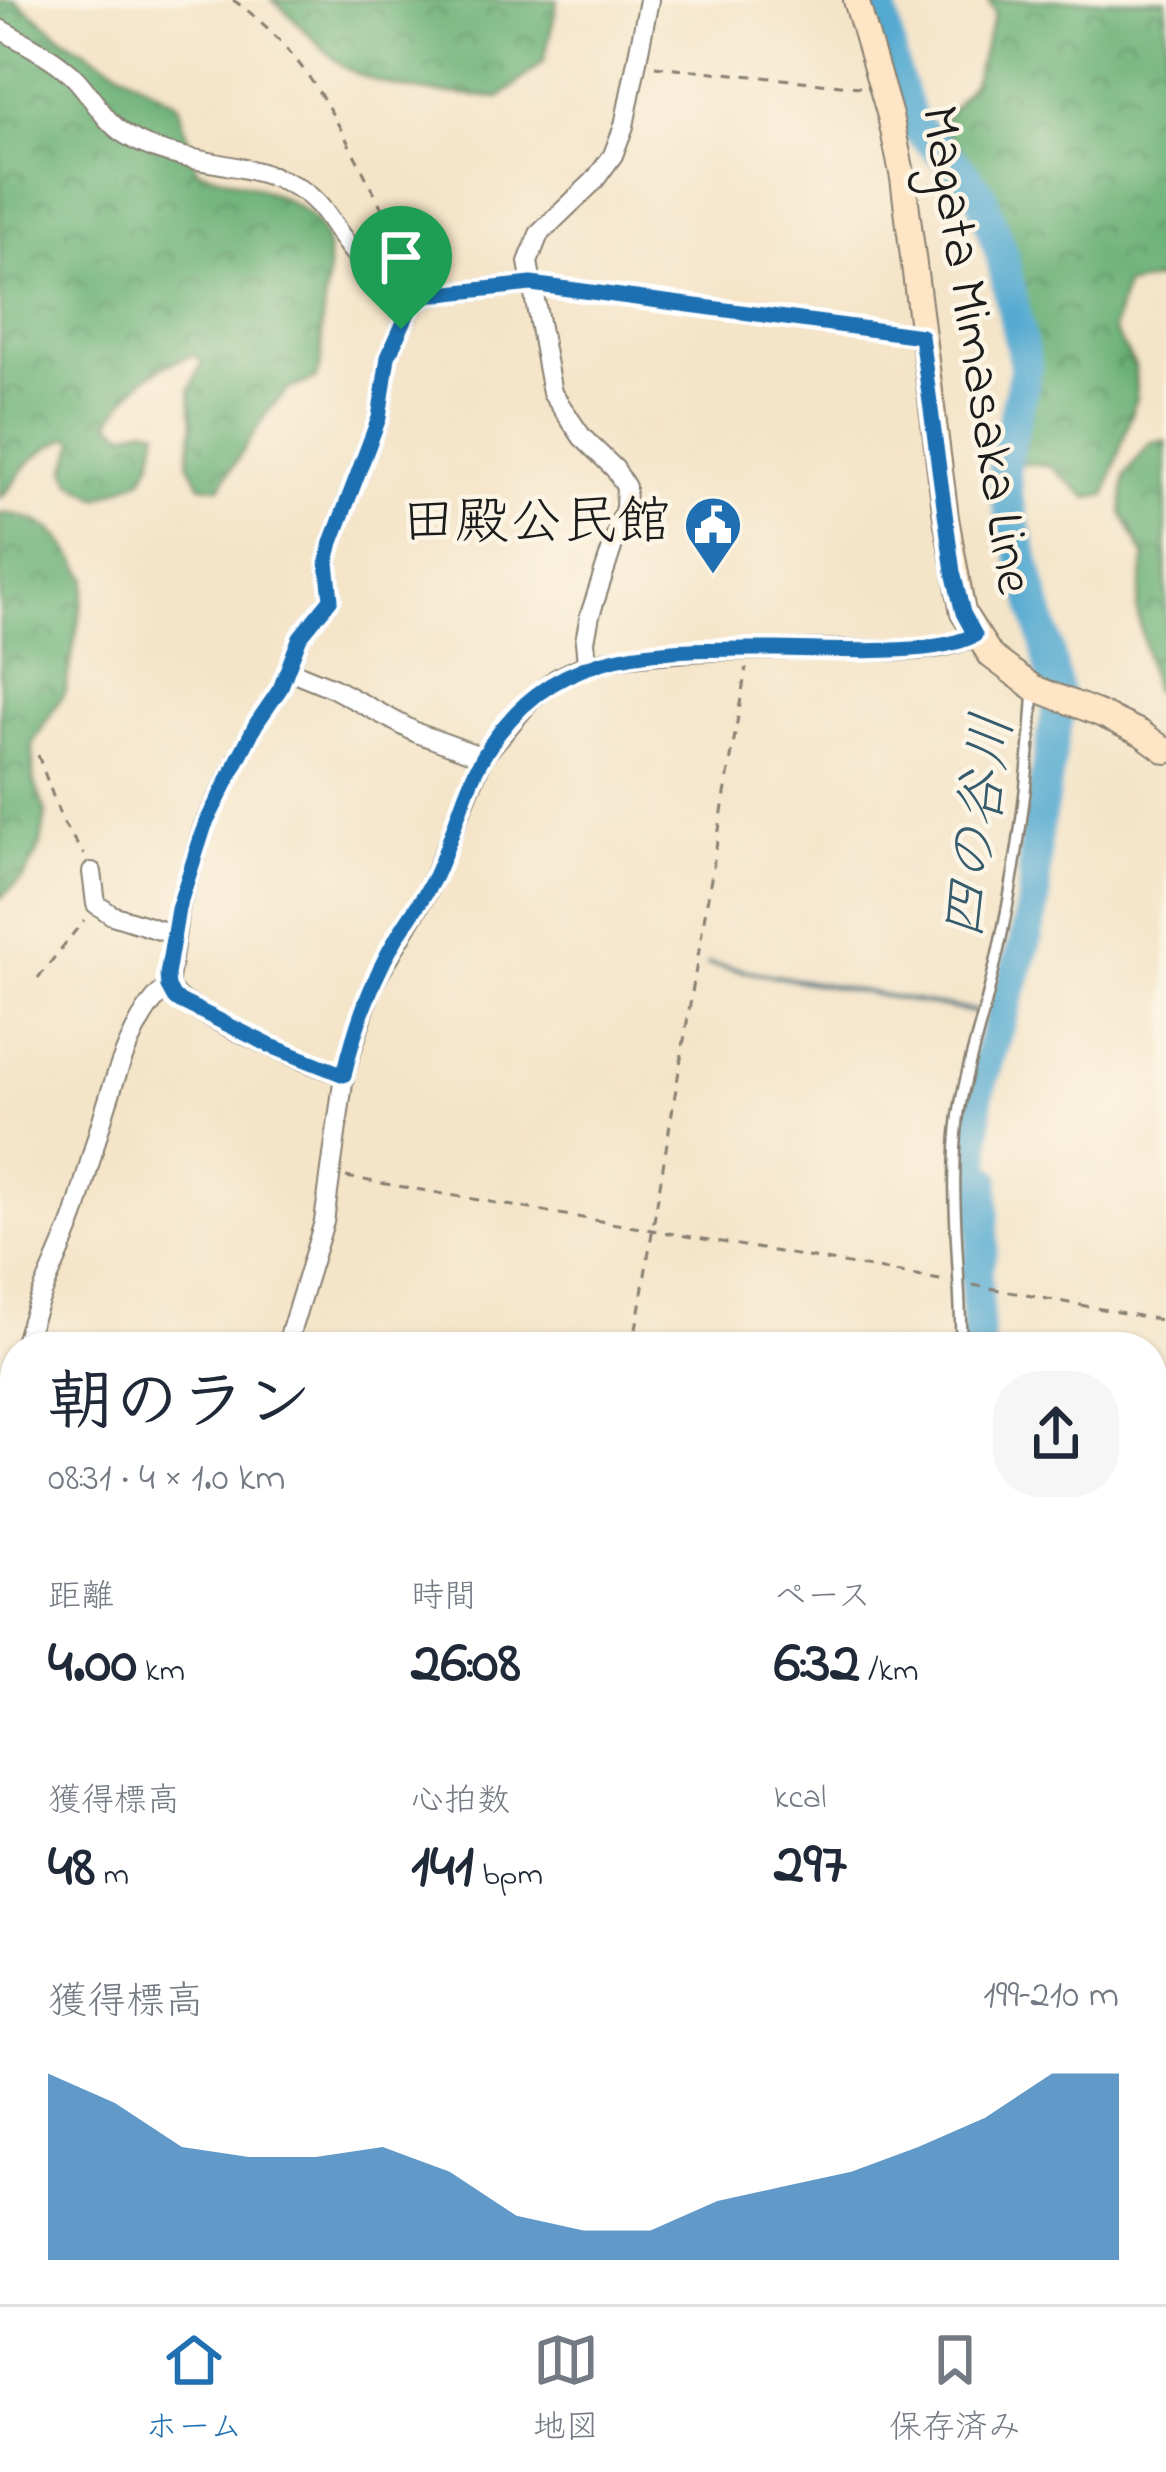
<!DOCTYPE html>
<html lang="ja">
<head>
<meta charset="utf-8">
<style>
  body { margin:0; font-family:"Indie Flower","Klee One",sans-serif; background:#f6f6f7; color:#1f2937; height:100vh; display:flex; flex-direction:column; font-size:45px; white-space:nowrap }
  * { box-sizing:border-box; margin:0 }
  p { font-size:39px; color:#747a83 }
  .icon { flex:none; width:66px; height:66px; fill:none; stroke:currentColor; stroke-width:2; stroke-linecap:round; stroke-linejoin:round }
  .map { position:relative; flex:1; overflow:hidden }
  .details { position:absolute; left:0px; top:1332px; width:1167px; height:972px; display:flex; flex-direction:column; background:#fff; border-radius:48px 48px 0 0; box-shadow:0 3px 9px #0004 }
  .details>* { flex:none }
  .pin { position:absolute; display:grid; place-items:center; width:102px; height:102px; color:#fff; margin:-123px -51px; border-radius:50% 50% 50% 0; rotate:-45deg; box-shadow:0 0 12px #0007 }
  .pin .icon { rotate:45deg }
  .round { display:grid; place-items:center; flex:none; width:126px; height:126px; border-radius:48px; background:#f6f6f7 }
  .headline { display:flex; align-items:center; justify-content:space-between; height:204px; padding:0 48px }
  h1 { font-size:66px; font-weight:700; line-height:90px }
  .metrics { display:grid; grid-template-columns:repeat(3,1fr); gap:18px; height:204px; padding:12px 48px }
  .metrics div { display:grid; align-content:center }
  .metrics b { font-size:60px; font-weight:700 }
  .metrics small { font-size:33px; font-weight:400 }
  .metrics p { font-size:33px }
  .chart { height:336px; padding:24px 48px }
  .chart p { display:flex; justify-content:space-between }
  .chart svg { width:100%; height:216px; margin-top:12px; fill:#1f6fb2; opacity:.7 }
  .tab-bar { display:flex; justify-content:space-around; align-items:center; height:168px; border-top:3px solid #e0e1e3; background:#fff; font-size:33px; color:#747a83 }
  .tab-bar a { display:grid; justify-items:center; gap:6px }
  .tab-bar .selected { color:#1f6fb2 }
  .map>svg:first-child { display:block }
  .forest { fill:url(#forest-crowns); stroke:#426649; stroke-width:3 }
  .water { fill:url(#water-waves); stroke:#386376; stroke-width:3 }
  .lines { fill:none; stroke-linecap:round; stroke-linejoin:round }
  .river { stroke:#55aad1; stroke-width:33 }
  .lane-casing { stroke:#888072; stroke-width:14 }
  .street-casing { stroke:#888072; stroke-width:22 }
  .secondary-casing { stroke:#888072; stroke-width:28 }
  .path { stroke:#888072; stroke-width:3; stroke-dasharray:9 9; stroke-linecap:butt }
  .lane { stroke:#fff; stroke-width:9 }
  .street { stroke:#fff; stroke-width:18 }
  .secondary { stroke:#fde5c5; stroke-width:24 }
  .route-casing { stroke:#fff; stroke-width:24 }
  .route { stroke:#1f6fb2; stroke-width:15 }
  .labels { text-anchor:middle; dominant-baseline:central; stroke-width:9; stroke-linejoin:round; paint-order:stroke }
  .street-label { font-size:54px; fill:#1c1c1c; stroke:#fcf5e5 }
  .poi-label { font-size:54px; fill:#1c1c1c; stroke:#fcf5e5; text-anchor:end }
  .water-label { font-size:57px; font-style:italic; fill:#365c6d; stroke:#fcf5e5 }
</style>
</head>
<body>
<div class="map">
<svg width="1166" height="2304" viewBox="0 0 1166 2304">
  <defs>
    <pattern id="forest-crowns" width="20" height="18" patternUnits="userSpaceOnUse" patternTransform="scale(3)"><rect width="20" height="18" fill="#69b076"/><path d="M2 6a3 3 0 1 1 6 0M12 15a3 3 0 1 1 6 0" fill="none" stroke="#568e60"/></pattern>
    <pattern id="water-waves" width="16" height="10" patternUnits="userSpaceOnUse" patternTransform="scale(3)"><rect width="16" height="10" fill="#55aad1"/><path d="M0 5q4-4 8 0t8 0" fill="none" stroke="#468aa9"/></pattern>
  </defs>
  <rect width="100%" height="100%" fill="#fcf5e5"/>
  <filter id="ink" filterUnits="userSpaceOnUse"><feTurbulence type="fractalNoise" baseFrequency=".00833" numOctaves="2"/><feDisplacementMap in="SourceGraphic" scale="24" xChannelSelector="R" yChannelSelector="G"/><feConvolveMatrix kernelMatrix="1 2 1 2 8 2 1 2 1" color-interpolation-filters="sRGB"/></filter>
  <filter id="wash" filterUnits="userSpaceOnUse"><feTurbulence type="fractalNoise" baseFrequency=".004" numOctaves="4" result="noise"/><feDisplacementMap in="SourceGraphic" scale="48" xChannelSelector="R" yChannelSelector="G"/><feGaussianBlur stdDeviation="2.7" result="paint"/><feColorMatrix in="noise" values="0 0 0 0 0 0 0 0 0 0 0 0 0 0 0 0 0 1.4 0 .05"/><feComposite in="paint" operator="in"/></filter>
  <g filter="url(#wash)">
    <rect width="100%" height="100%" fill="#f4e4c8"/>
    <path class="forest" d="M0,0h15l49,38 114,66 19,66c38,11 115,26 128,69 7,24 1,50 -2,74 -4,24 3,41 -6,65l-28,11 -21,22 -48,76 -19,-1 -13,-24 5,-36 -3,-37 12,-28 -8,-6c-47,14 -57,27 -84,67l15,11 20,-6 13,3 -6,30 -10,19 -43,19 -27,-15 -6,-13 10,-28 -7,-5c-17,9 -31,15 -43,29 -10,12 -14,23 -26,32z
      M272,0h286l-14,61 -44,37c-48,-5 -106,-4 -150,-28 -24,-13 -52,-52 -78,-70z
      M988,0h178v282l-7,-3 -34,7 -12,44 22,36 1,32 -30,97 -18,3 -39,-33 -27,-2c-10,-31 7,-59 8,-91 1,-56 -29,-165 -60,-212 -8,-13 -21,-23 -31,-34l34,-43 22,-69z
      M1166,441v260l-13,-12 -16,-79 8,-52 -23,-45 3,-38 25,-32z
      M0,513c51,4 61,24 87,65l-22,113 -32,52v35l13,35 -5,31 -17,34 -24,20z
      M199,2289h422l4,15h-435z"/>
    <path class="water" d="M708,963l269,48 -1,2 -268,-48z
      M1152,1530l14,6v61l-14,-9z
      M15,2175v60l-15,16v-64z"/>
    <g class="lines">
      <path class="river" d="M879,0l16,76 18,49 44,41 24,30 21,60 24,112 -22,96 2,32 40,147 13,61 -24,137 -1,59 -9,43 -49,155 -1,73 9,9 -2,67 -6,24 2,76"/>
    </g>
  </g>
  <g filter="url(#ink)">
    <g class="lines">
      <g class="lane-casing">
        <path id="lane" d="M961,1347c0,-75 -12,-152 -3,-228 6,-45 22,-88 32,-133 24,-96 38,-198 44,-297"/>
      </g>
      <g class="street-casing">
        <path id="street" d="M649,0l-25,126 -11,29 -19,26 -55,53 -11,28 24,131 30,44 33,32 11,18 -1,21 -35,107 -5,26 2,23c76,-15 155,-14 232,-15 49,0 112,9 156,-13
          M0,29c26,15 56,29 77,51 17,19 27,41 49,55 54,34 124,22 177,56 22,15 30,36 47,57 17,22 38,40 63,54l18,-7 100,-11
          M289,670l44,18 84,45 66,24
          M92,872l4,32 16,11 63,20
          M344,1075c-33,-9 -161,-64 -176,-88l11,-78 25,-84 52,-101 24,-35 20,-52 31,-38 -4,-37 5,-21 47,-123 9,-61 25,-55
          M24,1347c11,-45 34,-86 50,-130 19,-56 46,-197 94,-230
          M286,1347l38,-125 20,-147 28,-89 56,-95 55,-134 48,-57 25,-21 31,-15
          M0,1441l15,-43
          M0,1551l15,1
          M0,1948l15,-14
          M169,2304l10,-15
          M668,2304l4,-15"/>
      </g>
      <g class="secondary-casing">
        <path id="secondary" d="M856,0l34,116 13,62 43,340 17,95 28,43 43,32 69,27 38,18 25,18"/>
      </g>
      <path class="path" d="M233,0c97,66 127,185 189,277
        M655,66l205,21
        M548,285l353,49
        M38,755l24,66 22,34
        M38,978l46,-58
        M346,1177l600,104
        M973,1285l193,36
        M633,1347l113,-679
        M0,2046l15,-11
        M1101,2289l8,15
        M934,2304l4,-15"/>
      <use href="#lane" class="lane"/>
      <use href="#street" class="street"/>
      <use href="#secondary" class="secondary"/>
    </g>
  </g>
  <g class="lines" filter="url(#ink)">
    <g class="route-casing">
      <path id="route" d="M531,284l390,52 32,236 10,41 12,22c-45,23 -147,14 -200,14 -117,1 -225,-7 -292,108 -21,36 -30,81 -48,119 -11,22 -26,41 -39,63 -25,42 -41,88 -52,136l-73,-29 -97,-48 -6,-11 -1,-12 11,-66 27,-84 51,-101 24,-35 20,-52 31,-38 -4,-37 5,-20 47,-124 9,-61 25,-55 18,-7z"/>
    </g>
    <use href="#route" class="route"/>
  </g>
  <defs>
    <g id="civic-pin" transform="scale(3)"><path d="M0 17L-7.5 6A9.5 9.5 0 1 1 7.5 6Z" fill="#1f6fb2" stroke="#fcf5e5"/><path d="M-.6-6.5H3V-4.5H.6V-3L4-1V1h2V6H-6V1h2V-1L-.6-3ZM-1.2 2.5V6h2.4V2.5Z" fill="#fff"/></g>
  </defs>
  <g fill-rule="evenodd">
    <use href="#civic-pin" x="713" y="525"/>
  </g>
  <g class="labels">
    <g class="street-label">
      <text transform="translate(974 350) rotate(81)">Magata Mimasaka Line</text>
    </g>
    <g class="poi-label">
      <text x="671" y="525">田殿公民館</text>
    </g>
    <g class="water-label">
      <text transform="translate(982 827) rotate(-82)">四の谷川</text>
    </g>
  </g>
</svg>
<div class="pin" style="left:401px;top:329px;background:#1e9e55"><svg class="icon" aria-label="arrive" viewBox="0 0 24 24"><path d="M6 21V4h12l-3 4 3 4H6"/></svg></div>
<section class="details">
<div class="headline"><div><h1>朝のラン</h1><p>08:31 · 4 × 1.0 km</p></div><a class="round"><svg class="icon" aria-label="share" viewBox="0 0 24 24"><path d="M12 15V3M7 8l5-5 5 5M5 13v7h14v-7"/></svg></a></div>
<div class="metrics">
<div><p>距離</p><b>4.00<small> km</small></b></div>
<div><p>時間</p><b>26:08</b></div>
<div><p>ペース</p><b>6:32<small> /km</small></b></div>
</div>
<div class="metrics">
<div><p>獲得標高</p><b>48<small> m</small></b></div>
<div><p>心拍数</p><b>141<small> bpm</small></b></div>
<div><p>kcal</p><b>297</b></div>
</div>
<div class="chart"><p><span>獲得標高</span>199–210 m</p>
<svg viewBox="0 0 160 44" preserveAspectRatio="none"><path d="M0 44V6L10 12L20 21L30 23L40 23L50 21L60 26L70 35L80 38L90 38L100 32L110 29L120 26L130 21L140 15L150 6L160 6V44z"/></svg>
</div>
</section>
</div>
<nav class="tab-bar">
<a class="selected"><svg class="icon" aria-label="home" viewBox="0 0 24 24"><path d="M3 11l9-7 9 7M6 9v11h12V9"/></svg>ホーム</a>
<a><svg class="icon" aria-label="map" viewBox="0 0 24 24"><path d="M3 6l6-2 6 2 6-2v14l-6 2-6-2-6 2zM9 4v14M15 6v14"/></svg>地図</a>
<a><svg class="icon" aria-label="saved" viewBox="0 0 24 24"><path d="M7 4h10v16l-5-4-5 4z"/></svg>保存済み</a>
</nav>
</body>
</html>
